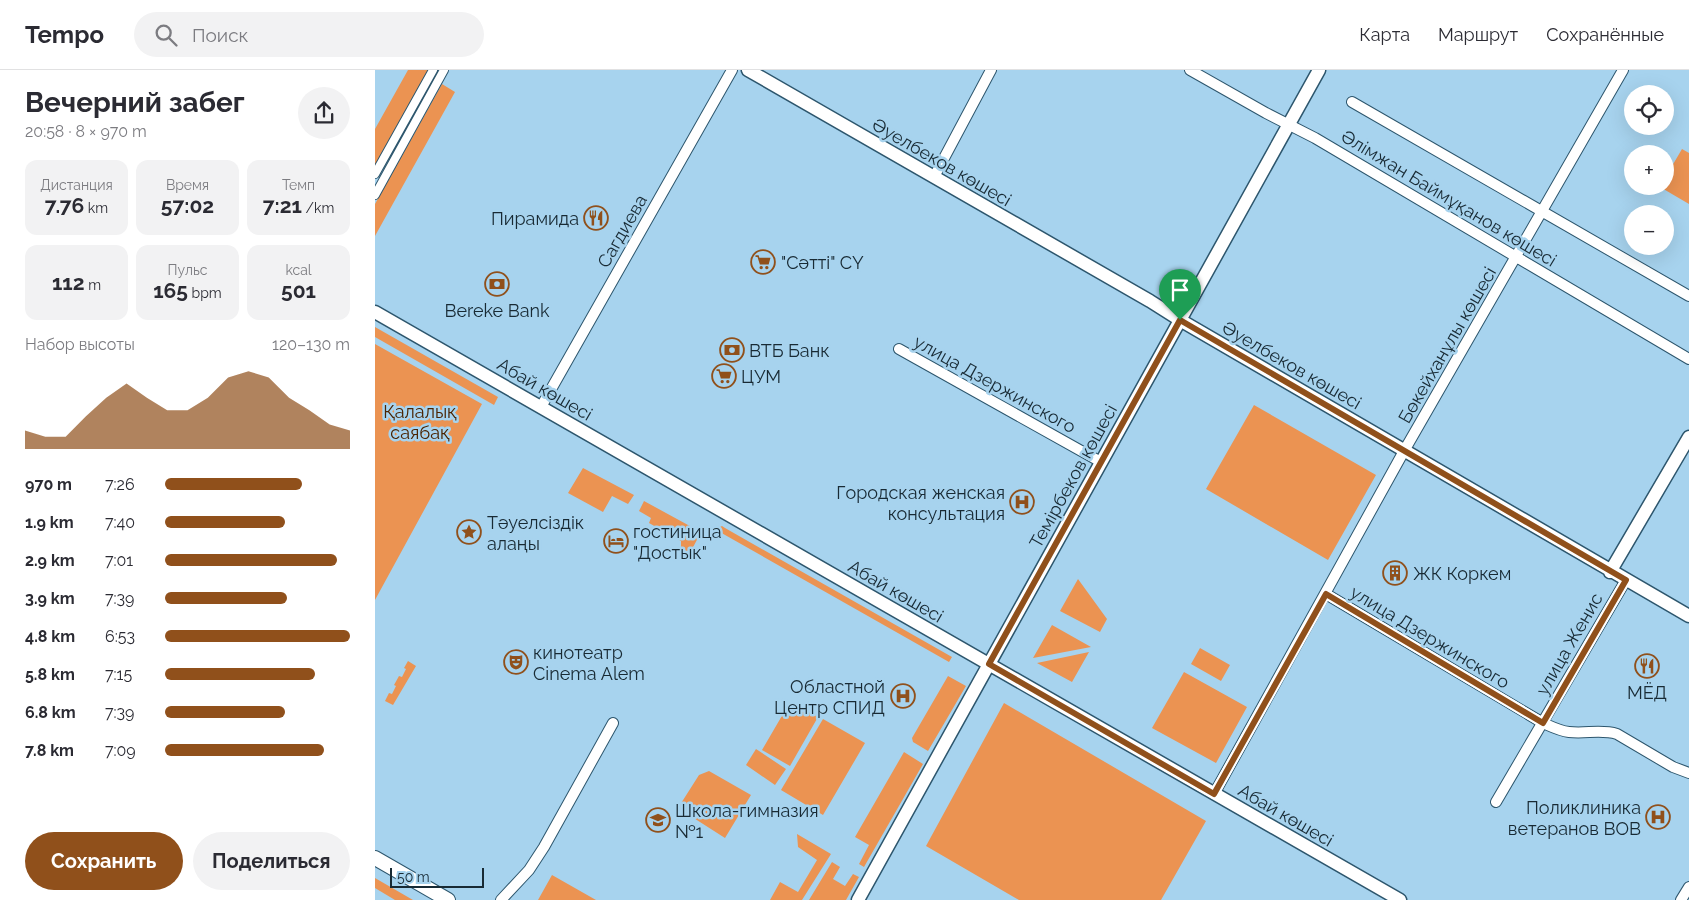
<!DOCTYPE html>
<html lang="ru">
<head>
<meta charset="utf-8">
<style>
  body { margin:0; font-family:Raleway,sans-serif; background:#f2f2f3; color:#2b2b33; height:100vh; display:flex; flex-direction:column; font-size:19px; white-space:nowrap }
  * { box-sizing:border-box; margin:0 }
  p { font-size:16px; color:#7c7c81 }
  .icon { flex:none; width:28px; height:28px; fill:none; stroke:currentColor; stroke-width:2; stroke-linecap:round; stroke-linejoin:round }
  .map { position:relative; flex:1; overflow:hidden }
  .panel { display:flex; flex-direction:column; background:#fff; width:375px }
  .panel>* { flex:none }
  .tools { position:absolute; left:1249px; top:15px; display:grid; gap:10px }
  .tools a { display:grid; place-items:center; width:50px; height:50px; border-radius:50%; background:#fff; box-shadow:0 5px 20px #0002; font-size:25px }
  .scale { position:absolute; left:15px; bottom:12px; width:94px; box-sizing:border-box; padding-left:5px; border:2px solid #182a34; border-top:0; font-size:14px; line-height:18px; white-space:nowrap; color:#182a34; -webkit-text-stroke:4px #a7d3ee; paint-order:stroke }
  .pin { position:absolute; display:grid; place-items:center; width:42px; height:42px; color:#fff; margin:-51px -21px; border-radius:50% 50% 50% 0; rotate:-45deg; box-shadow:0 0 5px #0007 }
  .pin .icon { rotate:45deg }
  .round { display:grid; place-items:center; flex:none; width:52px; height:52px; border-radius:26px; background:#f2f2f3 }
  .overview { display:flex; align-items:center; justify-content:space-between; height:85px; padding:0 25px }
  h1 { font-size:28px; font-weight:700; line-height:38px }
  .figures { display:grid; grid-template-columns:repeat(3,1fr); gap:8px; height:85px; padding:5px 25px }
  .figures div { display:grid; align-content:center; border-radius:12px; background:#f2f2f3; text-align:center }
  .figures b { font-size:21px; font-weight:700 }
  .figures small { font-size:14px; font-weight:400 }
  .figures p { font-size:14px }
  .chart { height:140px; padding:10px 25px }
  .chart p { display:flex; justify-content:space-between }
  .chart svg { width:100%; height:90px; margin-top:5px; fill:#90501b; opacity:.7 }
  .primary-button { display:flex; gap:10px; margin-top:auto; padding:10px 25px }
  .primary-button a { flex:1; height:58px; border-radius:30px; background:#90501b; color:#fff; font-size:20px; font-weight:700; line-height:58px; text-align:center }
  .primary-button a+a { background:#f2f2f3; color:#2b2b33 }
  ul { padding:0 25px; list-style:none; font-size:16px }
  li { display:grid; grid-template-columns:80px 60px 1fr; align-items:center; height:38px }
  li i { height:12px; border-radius:6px; background:#90501b }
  header { display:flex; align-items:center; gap:30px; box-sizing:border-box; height:70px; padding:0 25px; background:#fff; border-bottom:1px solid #e1e1e2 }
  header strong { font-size:24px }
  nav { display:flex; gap:28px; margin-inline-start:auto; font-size:18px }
  .search { width:350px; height:45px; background:#f2f2f3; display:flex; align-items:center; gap:12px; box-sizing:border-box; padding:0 18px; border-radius:28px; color:#7c7c81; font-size:19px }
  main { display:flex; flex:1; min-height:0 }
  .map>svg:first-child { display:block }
  .green { fill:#eb9352 }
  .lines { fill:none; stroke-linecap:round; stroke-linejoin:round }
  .pedestrian-casing { stroke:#2d566d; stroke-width:10 }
  .minor-casing { stroke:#2d566d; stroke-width:12 }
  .tertiary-casing { stroke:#2d566d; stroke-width:15 }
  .secondary-casing { stroke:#2d566d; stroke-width:16 }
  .pedestrian { stroke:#fff; stroke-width:8 }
  .minor { stroke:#fff; stroke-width:10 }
  .tertiary { stroke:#fff; stroke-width:12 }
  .secondary { stroke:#fff; stroke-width:14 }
  .route-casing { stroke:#fff; stroke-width:10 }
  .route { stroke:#90501b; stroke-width:6 }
  .labels { text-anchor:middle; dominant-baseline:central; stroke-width:5; stroke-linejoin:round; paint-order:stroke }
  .street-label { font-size:18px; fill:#182a34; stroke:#a7d3ee }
  .poi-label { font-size:18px; fill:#182a34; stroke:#a7d3ee; text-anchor:start }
  .park-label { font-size:18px; fill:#4a2301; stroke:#a7d3ee }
</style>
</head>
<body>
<header>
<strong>Tempo</strong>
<div class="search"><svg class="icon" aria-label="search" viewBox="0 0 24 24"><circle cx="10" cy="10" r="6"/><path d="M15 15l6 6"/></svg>Поиск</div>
<nav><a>Карта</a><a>Маршрут</a><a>Сохранённые</a></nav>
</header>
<main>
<section class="panel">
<div class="overview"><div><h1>Вечерний забег</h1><p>20:58 · 8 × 970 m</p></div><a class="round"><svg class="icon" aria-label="share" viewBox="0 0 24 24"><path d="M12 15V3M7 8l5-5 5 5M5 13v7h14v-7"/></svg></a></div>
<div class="figures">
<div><p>Дистанция</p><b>7.76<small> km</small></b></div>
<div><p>Время</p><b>57:02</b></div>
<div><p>Темп</p><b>7:21<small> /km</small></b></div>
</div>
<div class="figures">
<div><b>112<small> m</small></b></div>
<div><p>Пульс</p><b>165<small> bpm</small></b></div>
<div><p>kcal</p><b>501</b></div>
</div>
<div class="chart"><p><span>Набор высоты</span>120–130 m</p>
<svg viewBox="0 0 160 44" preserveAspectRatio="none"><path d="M0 44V35L10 38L20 38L30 28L40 19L50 12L60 19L70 25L80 25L90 19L100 9L110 6L120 9L130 19L140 25L150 32L160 35V44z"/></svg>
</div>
<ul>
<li><b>970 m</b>7:26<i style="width:74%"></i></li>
<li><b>1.9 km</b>7:40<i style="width:65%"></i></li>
<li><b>2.9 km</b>7:01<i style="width:93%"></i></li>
<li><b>3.9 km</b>7:39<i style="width:66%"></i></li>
<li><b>4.8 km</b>6:53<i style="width:100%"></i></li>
<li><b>5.8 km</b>7:15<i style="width:81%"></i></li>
<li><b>6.8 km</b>7:39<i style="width:65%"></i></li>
<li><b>7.8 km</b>7:09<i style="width:86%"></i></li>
</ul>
<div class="primary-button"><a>Сохранить</a><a>Поделиться</a></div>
</section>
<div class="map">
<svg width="1314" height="830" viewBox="0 0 1314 830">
  <rect width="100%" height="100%" fill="#a7d3ee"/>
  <path class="green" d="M33,0h22l-55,99v-40z
    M67,14l13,8 -80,144v-32z
    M1307,79l7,4v51l-29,-17 5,-1v-8z
    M0,257l123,70 -4,8 -119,-68z
    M0,274l107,60 -107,196z
    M879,335l122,70 -48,85 -122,-71z
    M208,398l51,27 -6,9 -16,-8 -9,16 -35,-19z
    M269,431l55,30 1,3 -10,19 -9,-5v-7l-32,-18 2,-5 -12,-7z
    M347,456l3,2 227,129 -3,5 -231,-131 2,-4z
    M703,509l29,40 -7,13 -40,-21z
    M677,555l39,22 -58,11z
    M825,578l30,17 -9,16 -30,-17z
    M714,582l-17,30 -35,-19z
    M33,591l8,5 -23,39 -8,-4 4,-8 3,1 4,-8 -2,-1 5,-9 3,1 4,-8 -2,-1z
    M809,602l63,35 -31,56 -64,-35z
    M573,606l18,10 -38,65 -15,-9 -1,-4z
    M415,632l28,15 -28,49 -28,-16z
    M629,633l202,118 -45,79h-142l-93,-54z
    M448,649l42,24 -42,72 -42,-25z
    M381,679l30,20 -11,16 -29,-20z
    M529,682l19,12 -59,103 -5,-3 10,-19 -14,-8z
    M334,701l42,24 -26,43 -47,-30 21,-33z
    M422,764l34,20 -29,46h-32l10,-18 18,10 19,-32 -19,-13z
    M457,792l8,5 -7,12 12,7 8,-12 6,3 -13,23h-37z
    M177,805l44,25h-58z
    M0,808l38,22h-18l-20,-12z"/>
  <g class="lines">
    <g class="pedestrian-casing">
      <path id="pedestrian" d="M0,104l58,-104
        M0,125l69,-125"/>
    </g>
    <g class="minor-casing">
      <path id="minor" d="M815,0l76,43 49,25 374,221
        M977,32l337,194
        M559,107l57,-107
        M524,279l202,113
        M166,337l191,-337
        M951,524l217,129c9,4 17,8 26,9 17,2 32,-3 48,2l56,33 16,6
        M839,724l190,-343 219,-381
        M1121,732l130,-222
        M126,830l28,-30 15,-23 69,-124
        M1306,830l8,-13"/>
    </g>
    <g class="tertiary-casing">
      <path id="tertiary" d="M373,0l402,231 30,19 509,296
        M0,242l1025,588
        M1235,502l79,-135
        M483,830l461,-830"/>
    </g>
    <g class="secondary-casing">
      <path id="secondary" d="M0,788l73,42"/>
    </g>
    <use href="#pedestrian" class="pedestrian"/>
    <use href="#minor" class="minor"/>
    <use href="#tertiary" class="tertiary"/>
    <use href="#secondary" class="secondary"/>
  </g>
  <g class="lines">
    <g class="route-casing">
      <path id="route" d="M805,250l446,260 -83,143 -217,-129 -112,200 -225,-130z"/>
    </g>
    <use href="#route" class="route"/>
  </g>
  <defs>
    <g id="restaurant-ring" transform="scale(1.25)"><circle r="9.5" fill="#a7d3ee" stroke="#90501b" stroke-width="1.5"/><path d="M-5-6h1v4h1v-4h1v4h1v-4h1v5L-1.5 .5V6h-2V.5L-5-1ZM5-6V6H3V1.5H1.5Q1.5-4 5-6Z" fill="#90501b"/></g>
    <g id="supermarket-ring" transform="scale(1.25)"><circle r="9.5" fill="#a7d3ee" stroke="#90501b" stroke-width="1.5"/><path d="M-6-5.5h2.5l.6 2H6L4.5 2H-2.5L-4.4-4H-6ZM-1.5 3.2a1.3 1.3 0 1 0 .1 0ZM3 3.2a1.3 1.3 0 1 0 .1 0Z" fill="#90501b"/></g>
    <g id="bank-ring" transform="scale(1.25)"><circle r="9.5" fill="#a7d3ee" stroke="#90501b" stroke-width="1.5"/><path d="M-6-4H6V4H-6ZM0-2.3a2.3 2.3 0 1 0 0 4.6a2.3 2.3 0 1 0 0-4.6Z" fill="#90501b"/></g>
    <g id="hospital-ring" transform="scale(1.25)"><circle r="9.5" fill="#a7d3ee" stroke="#90501b" stroke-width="1.5"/><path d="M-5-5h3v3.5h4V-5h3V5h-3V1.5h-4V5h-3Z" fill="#90501b"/></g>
    <g id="sight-ring" transform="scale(1.25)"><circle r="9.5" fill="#a7d3ee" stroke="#90501b" stroke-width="1.5"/><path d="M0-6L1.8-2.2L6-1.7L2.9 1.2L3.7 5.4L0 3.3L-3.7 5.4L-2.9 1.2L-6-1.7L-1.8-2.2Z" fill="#90501b"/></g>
    <g id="hotel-ring" transform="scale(1.25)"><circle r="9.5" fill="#a7d3ee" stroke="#90501b" stroke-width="1.5"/><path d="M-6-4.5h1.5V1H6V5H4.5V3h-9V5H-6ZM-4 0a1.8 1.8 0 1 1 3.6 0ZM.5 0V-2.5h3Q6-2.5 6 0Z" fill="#90501b"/></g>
    <g id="building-ring" transform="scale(1.25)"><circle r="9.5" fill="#a7d3ee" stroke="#90501b" stroke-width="1.5"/><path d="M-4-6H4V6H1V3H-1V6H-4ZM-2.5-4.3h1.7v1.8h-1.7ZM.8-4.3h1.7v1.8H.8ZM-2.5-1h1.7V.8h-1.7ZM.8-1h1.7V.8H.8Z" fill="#90501b"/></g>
    <g id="theatre-ring" transform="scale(1.25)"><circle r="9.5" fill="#a7d3ee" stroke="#90501b" stroke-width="1.5"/><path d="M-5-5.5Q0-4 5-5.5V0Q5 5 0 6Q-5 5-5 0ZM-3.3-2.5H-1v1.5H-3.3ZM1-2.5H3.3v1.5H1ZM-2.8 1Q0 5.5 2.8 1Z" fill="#90501b"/></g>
    <g id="school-ring" transform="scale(1.25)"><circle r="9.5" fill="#a7d3ee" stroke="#90501b" stroke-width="1.5"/><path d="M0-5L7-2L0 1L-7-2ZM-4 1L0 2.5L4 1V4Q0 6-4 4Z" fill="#90501b"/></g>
  </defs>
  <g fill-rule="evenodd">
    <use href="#restaurant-ring" x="221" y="148"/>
    <use href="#supermarket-ring" x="388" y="192"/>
    <use href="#bank-ring" x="122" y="214"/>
    <use href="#bank-ring" x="357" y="280"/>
    <use href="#supermarket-ring" x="349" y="306"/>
    <use href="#hospital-ring" x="647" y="432"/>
    <use href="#sight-ring" x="94" y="462"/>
    <use href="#hotel-ring" x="241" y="471"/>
    <use href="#building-ring" x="1020" y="503"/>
    <use href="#theatre-ring" x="141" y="592"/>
    <use href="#restaurant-ring" x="1272" y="596"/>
    <use href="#hospital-ring" x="528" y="626"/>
    <use href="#hospital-ring" x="1283" y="747"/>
    <use href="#school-ring" x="283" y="750"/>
  </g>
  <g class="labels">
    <g class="street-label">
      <text transform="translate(567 92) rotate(30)">Әуелбеков көшесі</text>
      <text transform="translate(1074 128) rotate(31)">Әлімжан Баймұқанов көшесі</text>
      <text transform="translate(247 161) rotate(-60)">Сагдиева</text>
      <text transform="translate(1072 275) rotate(-60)">Бөкейханұлы көшесі</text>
      <text transform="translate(917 295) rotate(30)">Әуелбеков көшесі</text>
      <text transform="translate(620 314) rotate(29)">улица Дзержинского</text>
      <text transform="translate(170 319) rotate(30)">Абай көшесі</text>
      <text transform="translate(698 406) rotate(-61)">Темірбеков көшесі</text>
      <text transform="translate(521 521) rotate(30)">Абай көшесі</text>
      <text transform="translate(1055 567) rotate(31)">улица Дзержинского</text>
      <text transform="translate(1194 574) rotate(-60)">улица Женис</text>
      <text transform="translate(911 745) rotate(30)">Абай көшесі</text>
    </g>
    <g class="poi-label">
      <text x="204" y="148" text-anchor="end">Пирамида</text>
      <text x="406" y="192">"Сәтті" СY</text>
      <text x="122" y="240" text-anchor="middle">Bereke Bank</text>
      <text x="374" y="280">ВТБ Банк</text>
      <text x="366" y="306">ЦУМ</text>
      <text x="630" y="422" text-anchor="end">Городская женская<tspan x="630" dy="21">консультация</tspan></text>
      <text x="112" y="452">Тәуелсіздік<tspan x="112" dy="21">алаңы</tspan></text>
      <text x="258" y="461">гостиница<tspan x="258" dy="21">"Достык"</tspan></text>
      <text x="1038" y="503">ЖК Коркем</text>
      <text x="158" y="582">кинотеатр<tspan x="158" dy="21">Cinema Alem</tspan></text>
      <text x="510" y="616" text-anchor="end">Областной<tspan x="510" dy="21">Центр СПИД</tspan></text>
      <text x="1272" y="622" text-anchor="middle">МЁД</text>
      <text x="1266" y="737" text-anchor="end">Поликлиника<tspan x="1266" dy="21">ветеранов ВОВ</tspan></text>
      <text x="300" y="740">Школа-гимназия<tspan x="300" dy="21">№1</tspan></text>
    </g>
    <g class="park-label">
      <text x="45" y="341">Қалалық<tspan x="45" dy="21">саябақ</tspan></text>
    </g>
  </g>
</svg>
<div class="tools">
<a><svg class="icon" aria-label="locate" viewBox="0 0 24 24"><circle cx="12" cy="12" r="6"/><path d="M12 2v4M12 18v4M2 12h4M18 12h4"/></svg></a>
<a>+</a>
<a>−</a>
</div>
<div class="scale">50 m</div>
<div class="pin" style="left:805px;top:250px;background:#1e9e55"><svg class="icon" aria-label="arrive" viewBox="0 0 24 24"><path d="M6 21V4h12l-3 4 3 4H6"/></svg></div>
</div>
</main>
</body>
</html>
